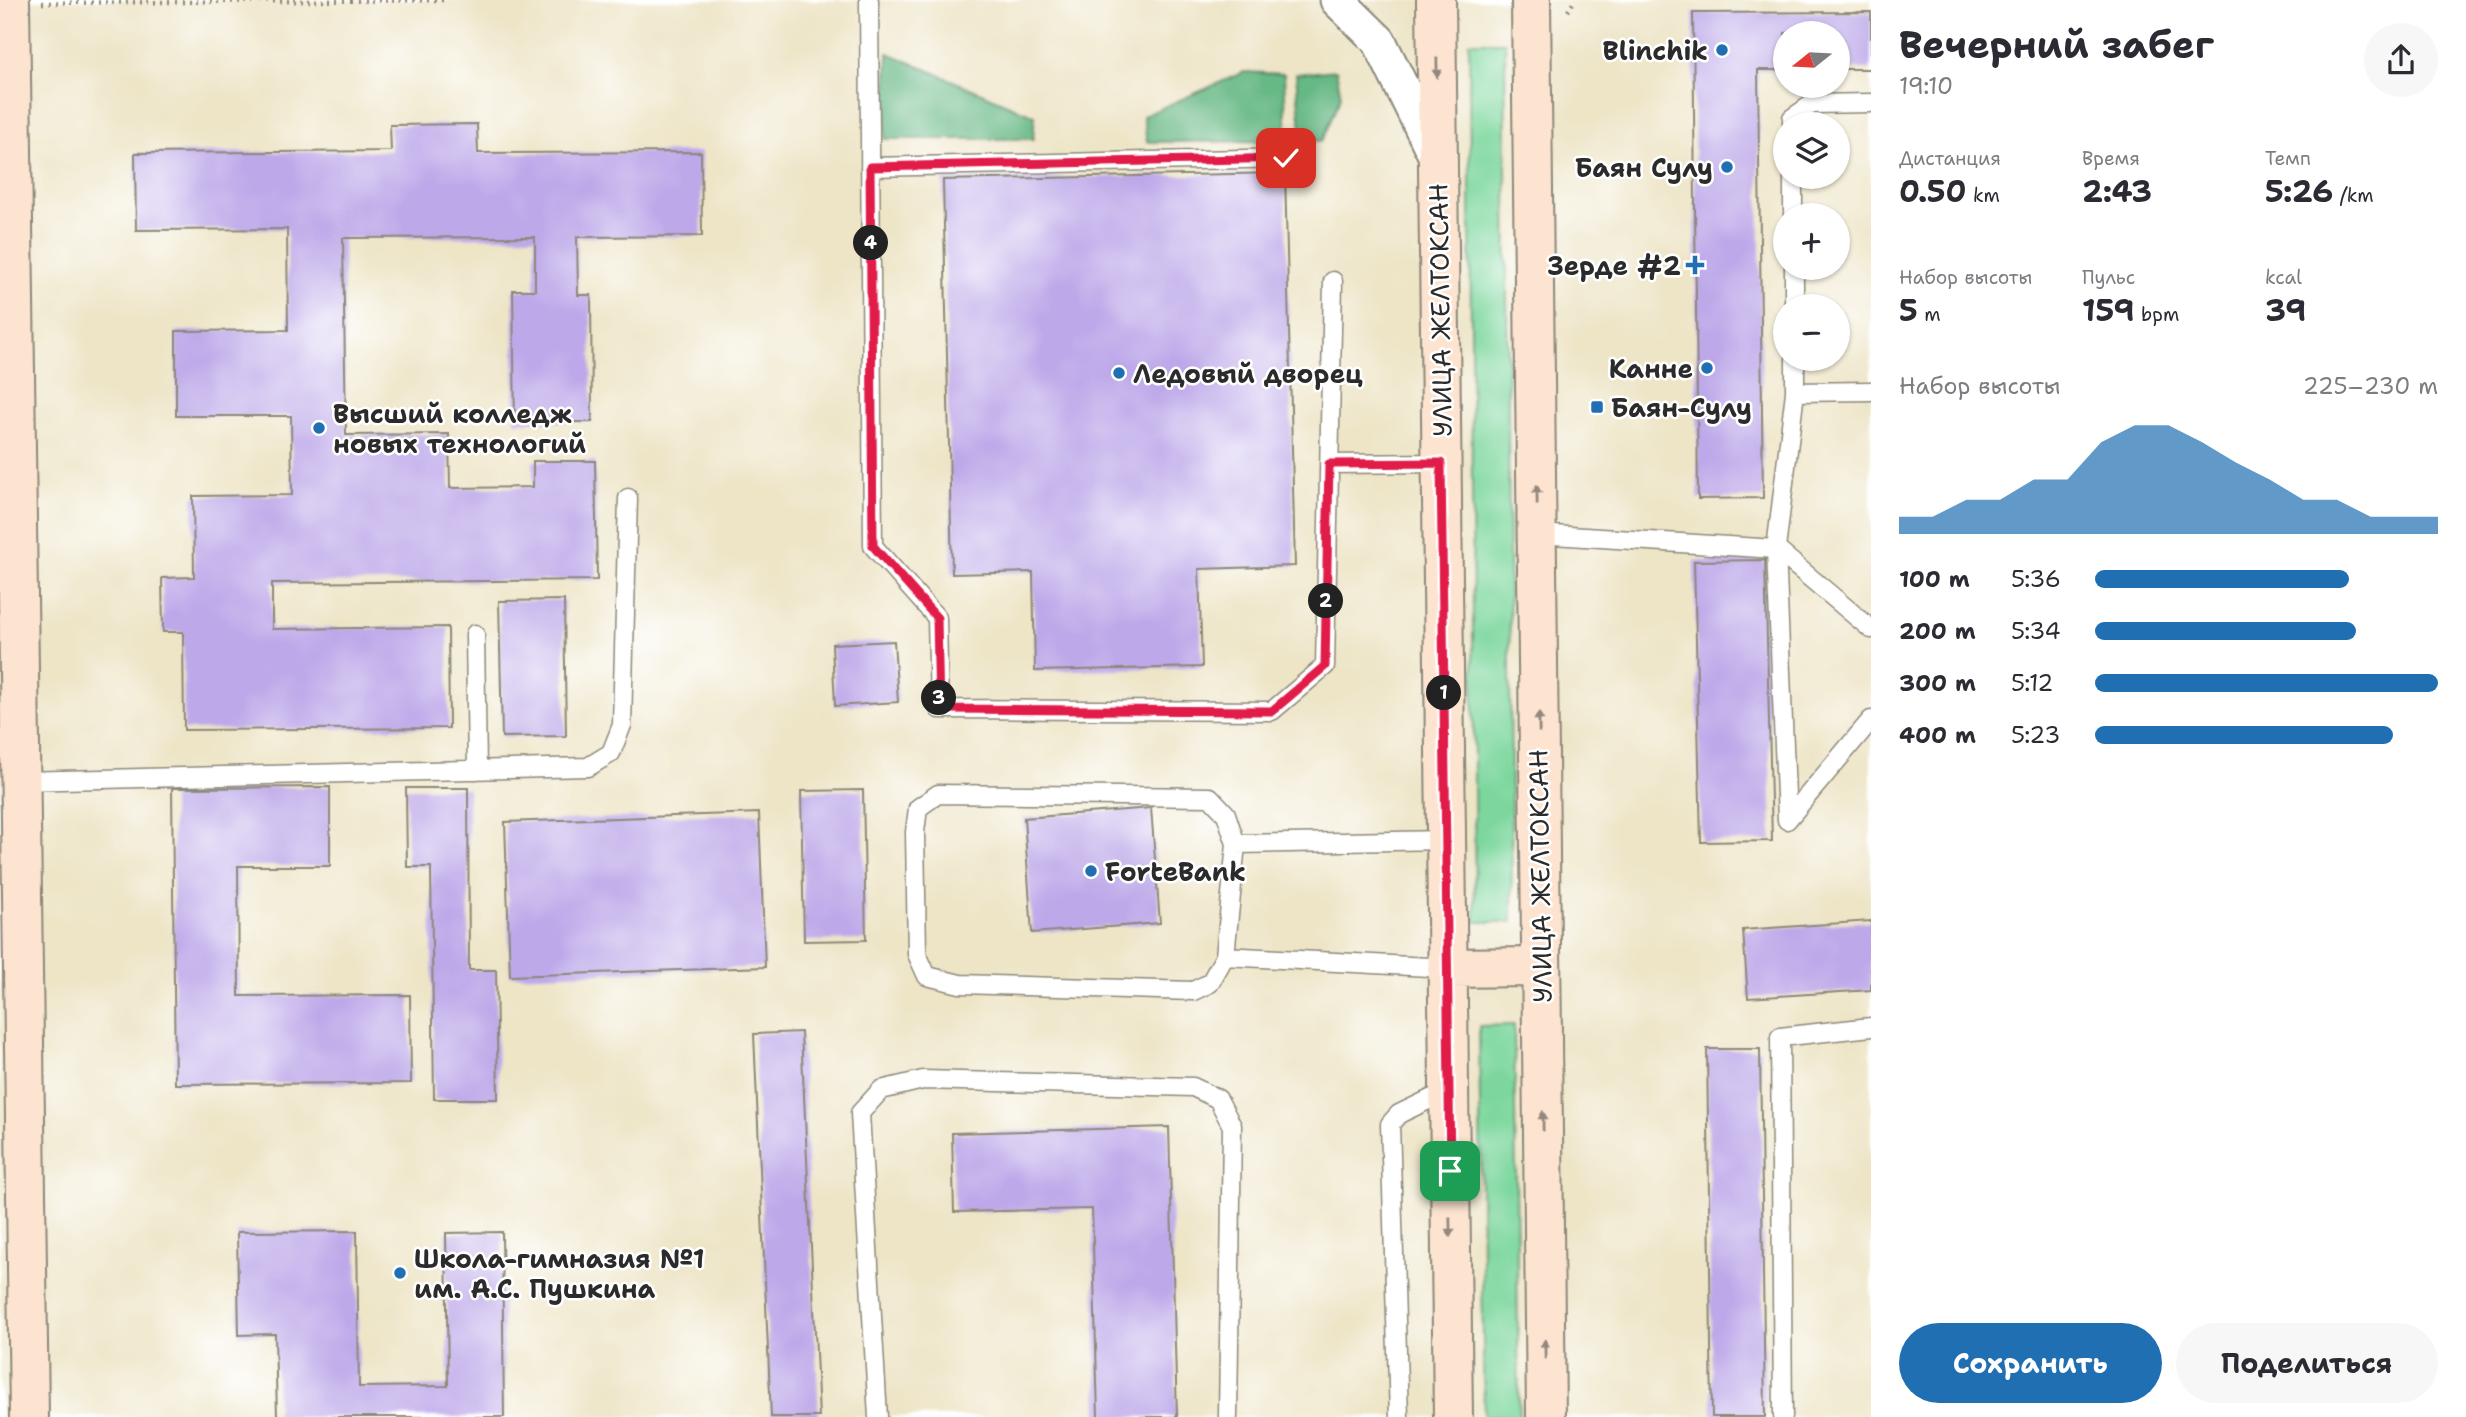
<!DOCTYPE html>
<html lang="ru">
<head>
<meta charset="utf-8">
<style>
  body { margin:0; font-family:"Shantell Sans",sans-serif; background:#f7f7f7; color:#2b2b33; height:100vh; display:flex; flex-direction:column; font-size:26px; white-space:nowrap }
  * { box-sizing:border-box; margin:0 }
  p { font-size:23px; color:#7c7c81 }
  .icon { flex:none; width:38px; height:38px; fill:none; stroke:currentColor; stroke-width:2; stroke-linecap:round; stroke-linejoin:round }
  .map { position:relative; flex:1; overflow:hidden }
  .sheet { display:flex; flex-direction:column; background:#fff; width:595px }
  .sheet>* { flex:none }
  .needle { width:46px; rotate:252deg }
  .tools { position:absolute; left:1773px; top:21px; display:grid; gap:14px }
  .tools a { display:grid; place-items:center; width:77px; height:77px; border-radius:50%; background:#fff; box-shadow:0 2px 5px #0004; font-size:35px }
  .pin { position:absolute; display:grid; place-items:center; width:60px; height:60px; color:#fff; margin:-30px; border-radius:14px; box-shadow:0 4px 10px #0006 }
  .km { position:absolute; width:35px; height:35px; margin:-18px; border-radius:50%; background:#222; color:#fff; font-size:19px; line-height:35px; text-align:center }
  .round { display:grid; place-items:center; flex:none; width:74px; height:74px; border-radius:37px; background:#f7f7f7 }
  .headline { display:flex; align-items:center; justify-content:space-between; height:119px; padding:0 28px }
  h1 { font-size:38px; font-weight:700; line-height:52px }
  .figures { display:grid; grid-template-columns:repeat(3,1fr); gap:10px; height:119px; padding:7px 28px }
  .figures div { display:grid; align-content:center }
  .figures b { font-size:30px; font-weight:700 }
  .figures small { font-size:19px; font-weight:400 }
  .figures p { font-size:19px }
  .chart { height:196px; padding:14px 28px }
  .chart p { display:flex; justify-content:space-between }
  .chart svg { width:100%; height:126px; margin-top:7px; fill:#1f6fb2; opacity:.7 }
  .primary-button { display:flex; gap:14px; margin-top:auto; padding:14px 28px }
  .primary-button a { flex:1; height:80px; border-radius:42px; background:#1f6fb2; color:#fff; font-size:28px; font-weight:700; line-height:80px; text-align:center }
  .primary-button a+a { background:#f7f7f7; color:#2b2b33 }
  ul { padding:0 28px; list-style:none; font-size:23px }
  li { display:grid; grid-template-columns:112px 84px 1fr; align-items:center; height:52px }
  li i { height:18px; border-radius:9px; background:#1f6fb2 }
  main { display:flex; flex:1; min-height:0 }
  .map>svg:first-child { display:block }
  .green { fill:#7dd79d; stroke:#548164; stroke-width:2 }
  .forest { fill:#66b884; stroke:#487258; stroke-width:2 }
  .building { fill:#bda9e9 }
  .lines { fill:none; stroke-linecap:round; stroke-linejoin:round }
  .lane-casing { stroke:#8c8879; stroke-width:21 }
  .street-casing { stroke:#8c8879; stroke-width:37 }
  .secondary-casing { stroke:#8c8879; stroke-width:42 }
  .path { stroke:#8c8879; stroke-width:4.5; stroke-dasharray:2 5; stroke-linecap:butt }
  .lane { stroke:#fff; stroke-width:18 }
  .street { stroke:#fff; stroke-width:33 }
  .secondary { stroke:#fde4d1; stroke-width:38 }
  .oneway { fill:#94887e }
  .route-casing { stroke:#fff; stroke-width:14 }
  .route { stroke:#e11d48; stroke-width:9 }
  .poi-dot { fill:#1f6fb2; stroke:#fff; stroke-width:2.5 }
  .labels { text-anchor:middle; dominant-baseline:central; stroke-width:5; stroke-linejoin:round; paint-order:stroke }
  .poi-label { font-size:26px; font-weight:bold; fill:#2b2b2b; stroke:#fff; text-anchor:start }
  .street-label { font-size:26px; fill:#2b2b2b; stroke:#fff }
</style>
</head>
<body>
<main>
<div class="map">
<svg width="1871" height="1417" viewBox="0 0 1871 1417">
  <rect width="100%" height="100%" fill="#fff"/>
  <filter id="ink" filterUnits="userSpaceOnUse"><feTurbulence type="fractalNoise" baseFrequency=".0143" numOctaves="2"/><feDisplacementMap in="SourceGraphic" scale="14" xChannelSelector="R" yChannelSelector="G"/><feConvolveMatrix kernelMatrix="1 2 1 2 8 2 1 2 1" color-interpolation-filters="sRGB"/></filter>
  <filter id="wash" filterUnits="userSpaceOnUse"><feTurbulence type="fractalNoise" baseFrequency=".00686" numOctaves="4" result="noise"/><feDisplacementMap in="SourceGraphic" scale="28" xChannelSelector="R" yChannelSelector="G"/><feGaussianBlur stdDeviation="1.57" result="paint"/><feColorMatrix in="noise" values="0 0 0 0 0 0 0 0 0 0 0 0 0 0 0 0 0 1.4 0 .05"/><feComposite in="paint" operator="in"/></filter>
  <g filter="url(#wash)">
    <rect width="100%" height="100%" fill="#eee5c7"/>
    <path class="green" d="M1469,42h36l7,880h-37z
      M1514,1025l5,392h-35l-5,-391z"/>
    <path class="forest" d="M888,53l147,63 -2,23h-148z
      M1336,70l5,26 -19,45 -20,-1 -6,-66z
      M1244,72l40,2 3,67 -140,1 -4,-26z"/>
    <g id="blocks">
      <path class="building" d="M1871,12v57h-33v-36h-53v37h-27l5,428 -65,1 -5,-486z
        M477,124l1,29 223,-1 1,84 -125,1 1,58h13l1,127h-77l-2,-132h22v-53l-192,1 3,197 103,-1 1,54 83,-1v-26h62l2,119 -325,3v46l176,-2 1,101 -265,2 -1,-98h-20l-1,-54 32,-1 -1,-81 99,-1 -1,-79h-115v-85l112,-1 -1,-101 -151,1 -1,-77 256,-2 -1,-26z
        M1285,173l10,393 -96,3 3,98 -167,4 -2,-99 -81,2 -9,-394z
        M1765,560l7,281 -71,1 -7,-281z
        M564,600l2,136 -64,1 -3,-136z
        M894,641l4,61 -63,4 -3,-62z
        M330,787v79h-92l1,130 171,-1 1,88 -236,1 -3,-296z
        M406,788h62l1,182h27l2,129h-64l-3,-232h-24z
        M863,790l3,150 -62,1 -3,-150z
        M1151,808l9,115 -128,10 -8,-115z
        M759,813l6,154 -255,9 -5,-154z
        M1871,921v69l-123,8 -5,-68z
        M801,1032l18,385h-48l-17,-383z
        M1707,1049h53l5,368h-53z
        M1169,1127l8,290h-79l-6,-208 -138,3 -2,-79z
        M357,1231l2,156 89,-1 -2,-153 56,-1 2,185h-227l-2,-83 -36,1 -2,-103z"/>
    </g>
  </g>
  <g filter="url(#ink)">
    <use href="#blocks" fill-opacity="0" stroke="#8c8879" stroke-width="2"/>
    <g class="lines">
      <g class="lane-casing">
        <path id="lane" d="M869,0l4,546 64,72 2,91 333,2 53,-45 8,-385
          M1792,124v-6l20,-14 59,-1
          M870,167l416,-9
          M1793,177v38
          M1794,268v38
          M1795,392l76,-1
          M1329,464l112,-1
          M1537,534l239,15 95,80
          M475,634l2,136
          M20,781l568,-14 23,-14 11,-28 6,-227
          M1787,820l-11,-271 19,-157v-33
          M1787,820l84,-100
          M1446,840l-210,4 -10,-30 -16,-17 -272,-3 -20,14 -3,24 2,122 10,22 33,8 233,7 17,-8 15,-27 222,12
          M1225,956l11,-112
          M878,1417l-18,-304 21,-23 42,-10 270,7 25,12 14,27 -4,291
          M1399,1417l-9,-293 9,-10 50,-24
          M1783,1417l-3,-380 91,-10"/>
      </g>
      <g class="street-casing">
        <path id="street" d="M1337,0l42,41 58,118"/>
      </g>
      <g class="secondary-casing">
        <path id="secondary" d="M10,0l19,1417
          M1436,0l17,1417
          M1531,0l15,1417
          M1447,968l94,-1"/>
      </g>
      <path class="path" d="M42,3l406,-3
        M1568,11l7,-11"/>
      <use href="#lane" class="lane"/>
      <use href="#street" class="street"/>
      <use href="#secondary" class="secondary"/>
    </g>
    <defs><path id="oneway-solid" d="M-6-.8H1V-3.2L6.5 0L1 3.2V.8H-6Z" transform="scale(1.75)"/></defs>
    <g class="oneway">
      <use href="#oneway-solid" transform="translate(1437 68) rotate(89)"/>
      <use href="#oneway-solid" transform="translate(1537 495) rotate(-91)"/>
      <use href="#oneway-solid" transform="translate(1539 722) rotate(-91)"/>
      <use href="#oneway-solid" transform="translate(1543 1121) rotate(-91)"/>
      <use href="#oneway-solid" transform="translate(1450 1227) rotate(89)"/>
      <use href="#oneway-solid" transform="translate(1545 1349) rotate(-91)"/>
    </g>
  </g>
  <g class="lines" filter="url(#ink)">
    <g class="route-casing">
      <path id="route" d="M1286,158l-416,9 3,379 64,72 2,91 333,2 53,-45 4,-202 112,-1 9,708"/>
    </g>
    <use href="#route" class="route"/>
  </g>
  <g class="poi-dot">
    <circle cx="1722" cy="50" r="7"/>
    <circle cx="1727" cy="167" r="7"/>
    <path d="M1691.5 254.5h7v7h7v7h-7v7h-7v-7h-7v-7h7z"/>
    <circle cx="1707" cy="368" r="7"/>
    <circle cx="1119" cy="373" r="7"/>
    <rect x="1590" y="400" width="14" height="14" rx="3.5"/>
    <circle cx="319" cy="428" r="7"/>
    <circle cx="1091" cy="871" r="7"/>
    <circle cx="400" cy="1273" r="7"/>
  </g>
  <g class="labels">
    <g class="poi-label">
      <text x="1708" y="50" text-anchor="end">Blinchik</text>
      <text x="1713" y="167" text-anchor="end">Баян Сулу</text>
      <text x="1681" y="265" text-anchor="end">Зерде #2</text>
      <text x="1693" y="368" text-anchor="end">Канне</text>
      <text x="1133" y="373">Ледовый дворец</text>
      <text x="1611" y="407">Баян-Сулу</text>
      <text x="333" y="413">Высший колледж<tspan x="333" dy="30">новых технологий</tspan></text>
      <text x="1105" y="871">ForteBank</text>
      <text x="414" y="1258">Школа-гимназия №1<tspan x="414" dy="30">им. А.С. Пушкина</tspan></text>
    </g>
    <g class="street-label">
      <text transform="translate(1440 310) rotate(-91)">УЛИЦА ЖЕЛТОКСАН</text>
      <text transform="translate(1540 876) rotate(-91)">УЛИЦА ЖЕЛТОКСАН</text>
    </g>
  </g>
</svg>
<div class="tools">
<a><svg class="needle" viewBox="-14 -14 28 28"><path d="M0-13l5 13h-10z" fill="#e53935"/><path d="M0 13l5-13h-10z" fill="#7c7c81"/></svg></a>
<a><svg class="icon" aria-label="layers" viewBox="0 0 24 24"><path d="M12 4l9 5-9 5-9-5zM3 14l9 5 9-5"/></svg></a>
<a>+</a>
<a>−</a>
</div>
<div class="pin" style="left:1450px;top:1171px;background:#1e9e55"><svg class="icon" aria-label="arrive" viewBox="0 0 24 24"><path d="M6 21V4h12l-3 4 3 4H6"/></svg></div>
<div class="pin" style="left:1286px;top:158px;background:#d93025"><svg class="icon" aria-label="check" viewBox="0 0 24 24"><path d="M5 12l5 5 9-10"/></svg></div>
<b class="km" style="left:1444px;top:693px">1</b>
<b class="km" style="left:1326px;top:601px">2</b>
<b class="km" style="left:939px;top:698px">3</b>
<b class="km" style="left:871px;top:243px">4</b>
</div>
<section class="sheet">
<div class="headline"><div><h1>Вечерний забег</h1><p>19:10</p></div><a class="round"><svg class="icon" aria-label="share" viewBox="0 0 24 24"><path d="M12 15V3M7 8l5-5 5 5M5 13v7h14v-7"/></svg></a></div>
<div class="figures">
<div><p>Дистанция</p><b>0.50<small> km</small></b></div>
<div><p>Время</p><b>2:43</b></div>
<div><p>Темп</p><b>5:26<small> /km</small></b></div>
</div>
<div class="figures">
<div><p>Набор высоты</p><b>5<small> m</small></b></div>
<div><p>Пульс</p><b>159<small> bpm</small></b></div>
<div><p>kcal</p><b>39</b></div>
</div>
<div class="chart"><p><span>Набор высоты</span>225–230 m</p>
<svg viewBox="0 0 160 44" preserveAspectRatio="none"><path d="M0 44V38L10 38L20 32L30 32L40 25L50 25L60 12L70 6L80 6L90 12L100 19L110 25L120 32L130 32L140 38L150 38L160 38V44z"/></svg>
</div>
<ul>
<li><b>100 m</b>5:36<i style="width:74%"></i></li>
<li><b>200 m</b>5:34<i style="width:76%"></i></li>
<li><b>300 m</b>5:12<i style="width:100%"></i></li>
<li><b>400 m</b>5:23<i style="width:87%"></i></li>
</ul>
<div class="primary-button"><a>Сохранить</a><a>Поделиться</a></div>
</section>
</main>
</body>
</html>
